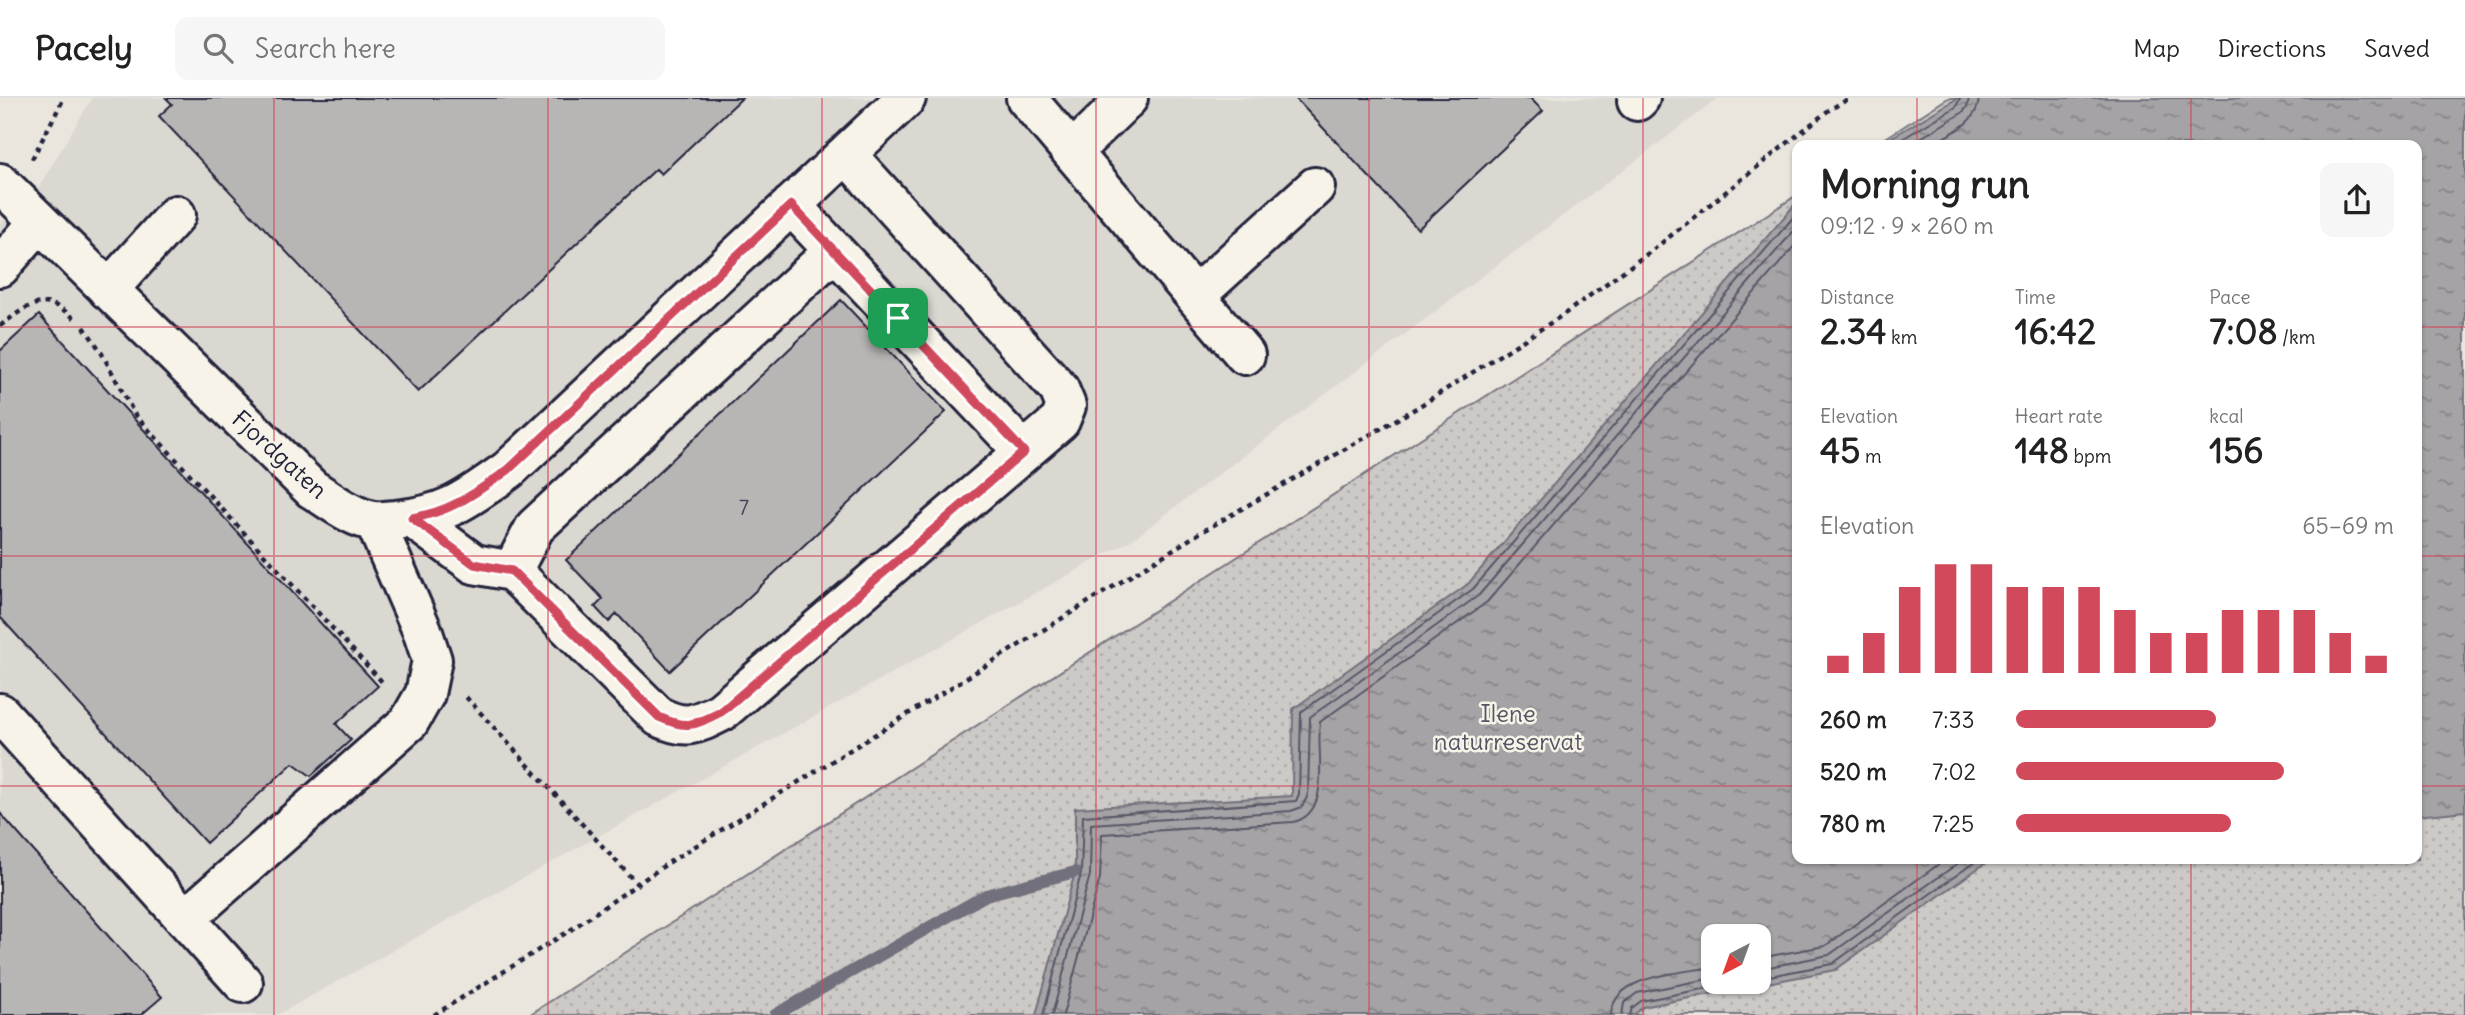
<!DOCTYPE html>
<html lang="en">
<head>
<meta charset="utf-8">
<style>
  body { margin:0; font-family:Delius,sans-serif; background:#f6f6f6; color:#222; height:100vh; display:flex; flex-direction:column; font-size:26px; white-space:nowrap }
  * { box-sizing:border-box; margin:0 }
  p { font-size:23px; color:#767676 }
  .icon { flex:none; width:38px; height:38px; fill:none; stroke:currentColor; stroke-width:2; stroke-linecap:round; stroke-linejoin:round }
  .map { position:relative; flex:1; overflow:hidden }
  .drawer { position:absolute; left:1792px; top:42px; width:630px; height:724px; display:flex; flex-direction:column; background:#fff; border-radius:14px; box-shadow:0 2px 5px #0004 }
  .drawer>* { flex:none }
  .needle { width:46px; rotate:221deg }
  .fabs { position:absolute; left:1701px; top:826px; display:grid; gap:14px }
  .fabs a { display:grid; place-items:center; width:70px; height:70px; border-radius:14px; background:#fff; box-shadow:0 2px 5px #0004; font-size:35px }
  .pin { position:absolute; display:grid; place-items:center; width:60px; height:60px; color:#fff; margin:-30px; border-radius:14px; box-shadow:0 4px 10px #0006 }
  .round { display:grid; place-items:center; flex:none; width:74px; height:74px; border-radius:14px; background:#f6f6f6 }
  .summary { display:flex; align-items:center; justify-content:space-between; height:119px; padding:0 28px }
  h1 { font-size:38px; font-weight:700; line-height:52px }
  .stats { display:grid; grid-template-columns:repeat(3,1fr); gap:10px; height:119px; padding:7px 28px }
  .stats div { display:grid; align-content:center }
  .stats b { font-size:35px; font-weight:700 }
  .stats small { font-size:19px; font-weight:400 }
  .stats p { font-size:19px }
  .chart { height:196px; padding:14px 28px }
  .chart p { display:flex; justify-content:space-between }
  .chart svg { width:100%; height:126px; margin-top:7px; stroke:#d1495b; stroke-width:6 }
  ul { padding:0 28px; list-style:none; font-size:23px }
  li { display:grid; grid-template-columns:112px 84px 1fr; align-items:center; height:52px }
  li i { height:18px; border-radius:9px; background:#d1495b }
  header { display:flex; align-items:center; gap:42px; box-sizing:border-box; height:98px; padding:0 35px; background:#fff; border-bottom:2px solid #e0e0e0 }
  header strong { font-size:33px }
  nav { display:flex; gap:38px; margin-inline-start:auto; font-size:24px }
  .search { width:490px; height:63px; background:#f6f6f6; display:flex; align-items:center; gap:18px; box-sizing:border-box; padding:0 24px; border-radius:14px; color:#767676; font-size:26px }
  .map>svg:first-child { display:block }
  .built { fill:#dbd8d2 }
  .park { fill:url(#park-dots); stroke:#787680; stroke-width:2; fill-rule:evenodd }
  .water { fill:url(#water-ripples); stroke:#716f7b; stroke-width:2; fill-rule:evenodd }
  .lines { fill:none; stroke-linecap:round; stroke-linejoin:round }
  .shore { stroke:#575666; stroke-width:2 }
  .stream { stroke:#716f7b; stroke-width:12 }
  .building { fill:#b8b6b5; stroke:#22223b; stroke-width:2 }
  .minor-casing { stroke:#22223b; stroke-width:44 }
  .path { stroke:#22223b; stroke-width:4.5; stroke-dasharray:5 5; stroke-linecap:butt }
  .minor { stroke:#f7f3e8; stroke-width:38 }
  .route-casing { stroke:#fff; stroke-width:14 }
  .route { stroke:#d1495b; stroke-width:9 }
  .grid { fill:none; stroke:#d1495b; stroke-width:2; stroke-opacity:0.55 }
  .labels { text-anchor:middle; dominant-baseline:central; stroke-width:5; stroke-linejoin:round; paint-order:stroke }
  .number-label { font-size:21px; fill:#48475a }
  .street-label { font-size:24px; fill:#22223b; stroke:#f7f3e8 }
  .park-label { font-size:24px; fill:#555465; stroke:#f7f3e8 }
</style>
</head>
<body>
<header>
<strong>Pacely</strong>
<div class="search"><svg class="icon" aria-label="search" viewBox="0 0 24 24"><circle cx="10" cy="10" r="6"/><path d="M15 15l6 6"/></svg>Search here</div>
<nav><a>Map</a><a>Directions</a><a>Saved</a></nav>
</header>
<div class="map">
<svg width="2465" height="917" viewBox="0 0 2465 917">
  <defs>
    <pattern id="park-dots" width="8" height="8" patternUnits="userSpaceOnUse" patternTransform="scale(1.75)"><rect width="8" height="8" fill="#cdc9c6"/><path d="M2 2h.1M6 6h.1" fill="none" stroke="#b0acab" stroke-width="1.8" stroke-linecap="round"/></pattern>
    <pattern id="water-ripples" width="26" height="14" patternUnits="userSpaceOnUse" patternTransform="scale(1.75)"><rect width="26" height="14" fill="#a6a3a6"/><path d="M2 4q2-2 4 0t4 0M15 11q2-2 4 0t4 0" fill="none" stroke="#878488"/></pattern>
  </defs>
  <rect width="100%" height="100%" fill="#eae6de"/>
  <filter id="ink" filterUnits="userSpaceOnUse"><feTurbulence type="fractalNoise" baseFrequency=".0143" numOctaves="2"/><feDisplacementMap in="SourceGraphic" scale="14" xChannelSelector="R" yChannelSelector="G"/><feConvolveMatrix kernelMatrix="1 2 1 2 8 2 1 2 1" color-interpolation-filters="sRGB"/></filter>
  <g filter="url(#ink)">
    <path class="built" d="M92,0h1627l-586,441 -856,476h-277v-792l25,-13z"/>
    <path class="park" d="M1948,0h517v917h-1936l1268,-820v664h620v-714h-542zM1713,838h46v46h-46z"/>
    <path class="water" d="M1958,0h507v713l-48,5v-671h-538z
      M1797,104v657h194l-156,111 -192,37 -9,8h-598l39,-143v-64l217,-12 1,-87 175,-125zM1759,838v46h-46v-46z"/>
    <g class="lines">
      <path class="shore" d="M1892,47l64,-38 4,-9
        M1909,47l53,-32 5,-6 2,-9
        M1930,47c19,-11 48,-21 49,-47
        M1759,860l66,-12 121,-87
        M1759,871l70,-14 135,-96
        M1759,880l73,-14 147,-105
        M1043,917l38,-141 2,-58 213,-15 3,-7 2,-82 172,-123 324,-376
        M1052,917l38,-140 1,-51 200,-13 11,-4 6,-12 2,-78 169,-122 318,-368
        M1063,917l37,-137 2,-44 191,-12c40,-8 23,-70 27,-100l167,-120 310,-359
        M1611,917c2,-41 71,-42 102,-48
        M1622,917l2,-12 13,-10 76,-15
        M1630,917l2,-7 9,-7 98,-19"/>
      <path class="stream" d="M775,917l211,-120 89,-23"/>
    </g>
    <path class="building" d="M166,0h576l-81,76 -5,-5 -238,223 -259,-276 13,-12z
      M1295,0h235l13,13 -125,118z
      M841,202l105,112 -276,259 -53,-57 -8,8 -14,-15 8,-8 -37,-39z
      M39,217l339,371 -42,38 15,16 -40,36 -18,-13 -87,80 -206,-226v-266z
      M0,715l162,184 -21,18h-141z"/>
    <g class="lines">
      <g class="minor-casing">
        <path id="minor" d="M1026,0l219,257
          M1637,3l3,-3
          M1072,54l56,-54
          M0,85l312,306c18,11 40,29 62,32 7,1 15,-1 22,-1 52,-5 71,-21 112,-50l398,-372
          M791,107l233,247
          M0,169l38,-44
          M108,192l68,-75
          M1195,198l120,-109
          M412,420l62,46 38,7 147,146c28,13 36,8 62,-5l339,-291 6,-15 -7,-17 -213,-235
          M512,473l23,-44 299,-276
          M0,615l243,270
          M185,821l224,-197 16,-28 7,-34 -10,-30 -47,-108"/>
      </g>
      <path class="path" d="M32,61l32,-61
        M0,228c30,-22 44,-36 77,-5
        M84,229l16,23 35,65 250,270
        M466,599l171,187
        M434,917l135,-84 99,-68 530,-329 220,-127 145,-92 91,-66 175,-139 21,-12"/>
      <use href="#minor" class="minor"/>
    </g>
  </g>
  <g class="lines" filter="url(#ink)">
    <g class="route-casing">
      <path id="route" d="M791,107l233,247 -303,260c-26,13 -34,18 -62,5l-147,-146 -38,-7 -62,-46c41,-7 63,-25 96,-48z"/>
    </g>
    <use href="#route" class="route"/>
  </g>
  <path class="grid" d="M274,0v917M548,0v917M822,0v917M1096,0v917M1369,0v917M1643,0v917M1917,0v47M2191,0v47M0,229h1797M2417,229h48M0,458h1797M2417,458h48M0,688h1797M2417,688h48M1917,761v156M2191,761v156"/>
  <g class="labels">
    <g class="number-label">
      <text x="744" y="409">7</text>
    </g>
    <g class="street-label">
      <text transform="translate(280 356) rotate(42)">Fjordgaten</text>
    </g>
    <g class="park-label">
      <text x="1508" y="615">Ilene<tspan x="1508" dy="28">naturreservat</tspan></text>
    </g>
  </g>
</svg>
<div class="fabs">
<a><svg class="needle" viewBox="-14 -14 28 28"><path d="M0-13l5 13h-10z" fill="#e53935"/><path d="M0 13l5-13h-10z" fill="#767676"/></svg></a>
</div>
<div class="pin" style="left:898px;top:220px;background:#1e9e55"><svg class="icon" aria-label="arrive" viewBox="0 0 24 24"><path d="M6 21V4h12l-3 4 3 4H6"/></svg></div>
<section class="drawer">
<div class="summary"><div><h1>Morning run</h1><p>09:12 · 9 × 260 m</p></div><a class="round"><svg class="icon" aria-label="share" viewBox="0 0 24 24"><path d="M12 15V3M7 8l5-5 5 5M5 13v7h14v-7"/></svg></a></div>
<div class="stats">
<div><p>Distance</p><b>2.34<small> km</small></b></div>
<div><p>Time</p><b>16:42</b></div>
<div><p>Pace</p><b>7:08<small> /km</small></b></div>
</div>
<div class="stats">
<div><p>Elevation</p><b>45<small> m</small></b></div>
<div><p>Heart rate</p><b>148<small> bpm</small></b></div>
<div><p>kcal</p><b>156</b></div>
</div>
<div class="chart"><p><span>Elevation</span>65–69 m</p>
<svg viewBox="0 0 160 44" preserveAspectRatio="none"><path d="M5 44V38M15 44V30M25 44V14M35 44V6M45 44V6M55 44V14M65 44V14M75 44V14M85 44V22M95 44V30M105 44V30M115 44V22M125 44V22M135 44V22M145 44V30M155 44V38"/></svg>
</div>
<ul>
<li><b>260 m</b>7:33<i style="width:53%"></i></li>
<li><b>520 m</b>7:02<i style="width:71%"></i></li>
<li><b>780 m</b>7:25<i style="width:57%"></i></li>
</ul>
</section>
</div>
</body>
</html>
